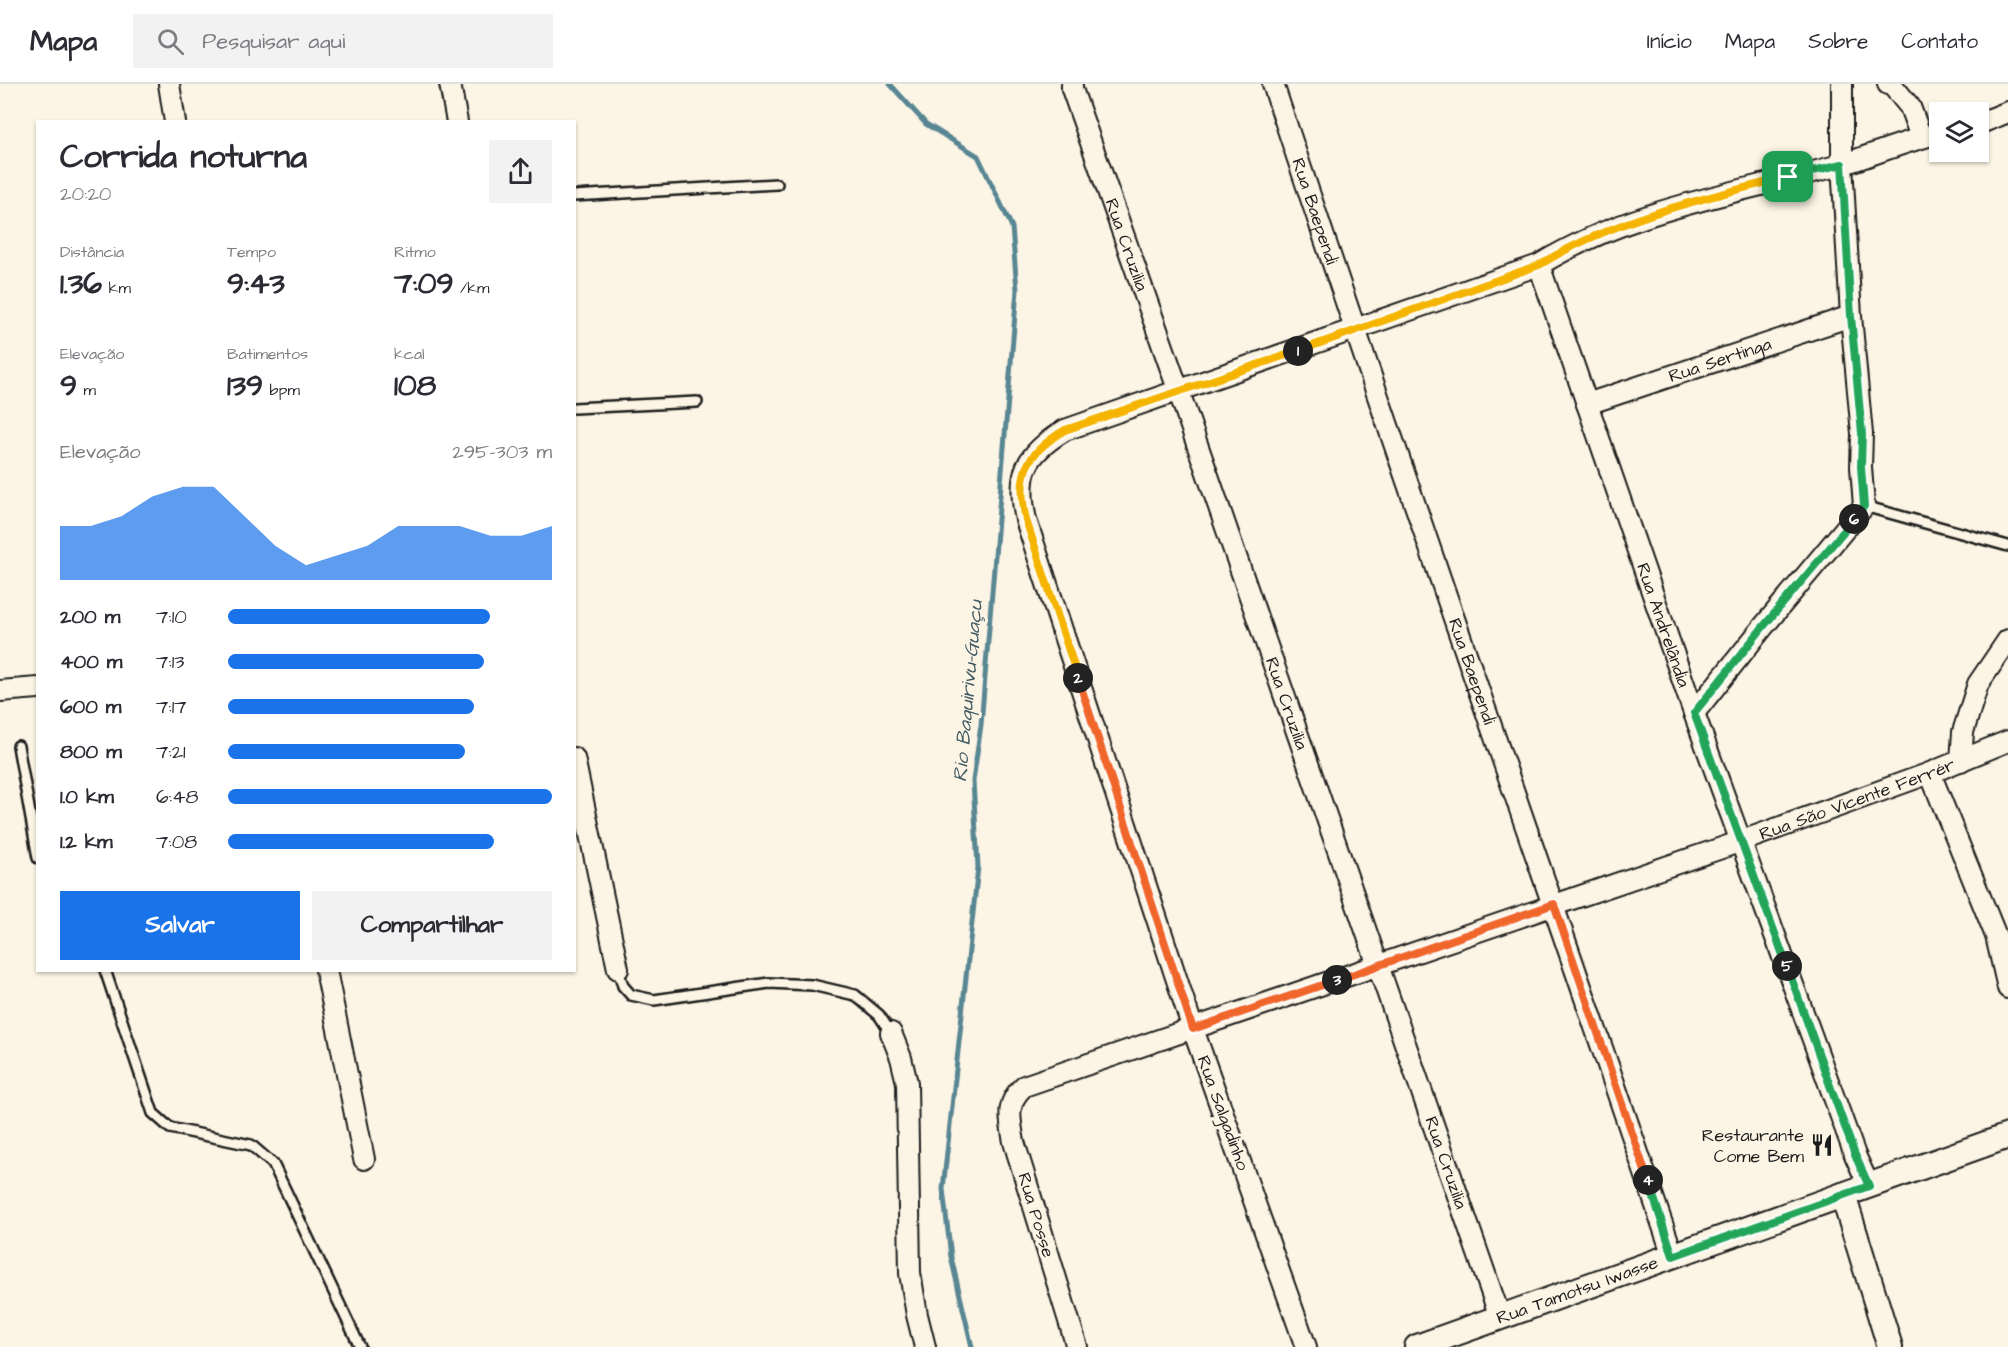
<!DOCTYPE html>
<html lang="pt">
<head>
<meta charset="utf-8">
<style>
  body { margin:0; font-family:"Architects Daughter",sans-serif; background:#f2f2f3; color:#2b2b33; height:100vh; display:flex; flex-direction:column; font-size:22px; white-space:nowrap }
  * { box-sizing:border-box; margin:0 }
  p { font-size:20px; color:#7c7c81 }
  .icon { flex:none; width:33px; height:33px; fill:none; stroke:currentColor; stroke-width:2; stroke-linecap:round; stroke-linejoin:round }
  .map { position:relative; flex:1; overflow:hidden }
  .side { position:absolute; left:36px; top:36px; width:540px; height:852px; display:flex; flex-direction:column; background:#fff; border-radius:0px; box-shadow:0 2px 4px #0004 }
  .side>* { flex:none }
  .buttons { position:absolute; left:1929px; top:18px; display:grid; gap:12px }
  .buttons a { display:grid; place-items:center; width:60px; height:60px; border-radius:0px; background:#fff; box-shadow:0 2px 4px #0004; font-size:30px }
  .pin { position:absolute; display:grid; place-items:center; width:51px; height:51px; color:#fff; margin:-26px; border-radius:12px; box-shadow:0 3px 9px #0006 }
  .km { position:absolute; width:30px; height:30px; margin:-15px; border-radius:50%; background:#222; color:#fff; font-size:16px; line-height:30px; text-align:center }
  .round { display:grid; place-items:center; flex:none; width:63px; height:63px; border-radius:0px; background:#f2f2f3 }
  .summary { display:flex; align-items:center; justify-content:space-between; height:102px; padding:0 24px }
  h1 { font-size:33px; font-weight:800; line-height:45px }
  .figures { display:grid; grid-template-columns:repeat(3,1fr); gap:9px; height:102px; padding:6px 24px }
  .figures div { display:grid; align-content:center }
  .figures b { font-size:30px; font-weight:800 }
  .figures small { font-size:16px; font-weight:400 }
  .figures p { font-size:16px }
  .chart { height:168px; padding:12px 24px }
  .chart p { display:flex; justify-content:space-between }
  .chart svg { width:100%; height:108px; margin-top:6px; fill:#1a73e8; opacity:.7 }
  .primary-button { display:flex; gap:12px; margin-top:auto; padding:12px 24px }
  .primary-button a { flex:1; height:69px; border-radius:0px; background:#1a73e8; color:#fff; font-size:24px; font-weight:800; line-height:69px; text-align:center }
  .primary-button a+a { background:#f2f2f3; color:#2b2b33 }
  ul { padding:0 24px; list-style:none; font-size:20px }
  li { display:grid; grid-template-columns:96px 72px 1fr; align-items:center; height:45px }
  li i { height:15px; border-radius:8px; background:#1a73e8 }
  header { display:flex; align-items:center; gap:36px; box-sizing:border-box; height:84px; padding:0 30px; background:#fff; border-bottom:2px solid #e1e1e2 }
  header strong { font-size:28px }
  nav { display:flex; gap:33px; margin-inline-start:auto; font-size:21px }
  .search { width:420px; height:54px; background:#f2f2f3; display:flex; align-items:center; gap:15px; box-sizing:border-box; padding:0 21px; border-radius:0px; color:#7c7c81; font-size:22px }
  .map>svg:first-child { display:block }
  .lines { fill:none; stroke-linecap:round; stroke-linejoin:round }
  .stream { stroke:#598693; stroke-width:5 }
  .service-casing { stroke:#1c1c1c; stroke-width:14 }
  .minor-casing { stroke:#1c1c1c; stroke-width:24 }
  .tertiary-casing { stroke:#1c1c1c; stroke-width:28 }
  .service { stroke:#fcf5e5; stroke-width:9 }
  .minor { stroke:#fcf5e5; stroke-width:20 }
  .tertiary { stroke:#fcf5e5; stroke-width:24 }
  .split-1-casing { stroke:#fff; stroke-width:12 }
  .split-2-casing { stroke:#fff; stroke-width:12 }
  .split-3-casing { stroke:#fff; stroke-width:12 }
  .split-4-casing { stroke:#fff; stroke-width:12 }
  .split-5-casing { stroke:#fff; stroke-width:12 }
  .split-6-casing { stroke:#fff; stroke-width:12 }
  .split-7-casing { stroke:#fff; stroke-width:12 }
  .split-1 { stroke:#f5b400; stroke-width:8 }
  .split-2 { stroke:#f5b400; stroke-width:8 }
  .split-3 { stroke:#f0652b; stroke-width:8 }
  .split-4 { stroke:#f0652b; stroke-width:8 }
  .split-5 { stroke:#22a559; stroke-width:8 }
  .split-6 { stroke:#22a559; stroke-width:8 }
  .split-7 { stroke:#22a559; stroke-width:8 }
  .labels { text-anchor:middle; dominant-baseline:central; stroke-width:6; stroke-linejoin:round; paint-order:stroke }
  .street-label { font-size:18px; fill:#1c1c1c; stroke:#fcf5e5 }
  .poi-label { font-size:18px; fill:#1c1c1c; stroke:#fcf5e5; text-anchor:end }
  .water-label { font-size:20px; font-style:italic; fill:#405a62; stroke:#fcf5e5 }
</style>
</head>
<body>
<header>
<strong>Mapa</strong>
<div class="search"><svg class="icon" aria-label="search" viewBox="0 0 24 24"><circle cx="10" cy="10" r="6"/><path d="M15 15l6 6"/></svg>Pesquisar aqui</div>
<nav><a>Início</a><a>Mapa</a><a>Sobre</a><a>Contato</a></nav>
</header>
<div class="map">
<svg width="2008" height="1263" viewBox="0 0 2008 1263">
  <rect width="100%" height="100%" fill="#fcf5e5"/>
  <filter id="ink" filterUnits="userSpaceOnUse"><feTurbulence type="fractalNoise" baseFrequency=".0167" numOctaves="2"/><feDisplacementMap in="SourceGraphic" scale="12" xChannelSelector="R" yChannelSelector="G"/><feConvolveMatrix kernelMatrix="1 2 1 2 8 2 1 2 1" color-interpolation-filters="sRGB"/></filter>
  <g filter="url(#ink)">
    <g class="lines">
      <path class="stream" d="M890,0l36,40 52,32 34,71 5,63 -36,435 -8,56 5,86 -35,322 8,68 21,90"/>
      <g class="service-casing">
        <path id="service" d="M574,112l203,-12
          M574,324l123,-6
          M1864,422l144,40
          M18,662l20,112
          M618,885l5,17 8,9 23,5 115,-17 43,2 43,10 24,20 12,18
          M105,886l48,143 17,15 81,17 22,19 87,183"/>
      </g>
      <g class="minor-casing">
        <g id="minor">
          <path d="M169,0l6,38"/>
          <path d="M450,0l7,38"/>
          <path id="s1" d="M1072,0v5l107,303 321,925"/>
          <path id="s2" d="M1273,0c129,392 268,781 400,1172"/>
          <path d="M1888,0l4,1 18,22 11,30"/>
          <path d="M1978,40l30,-12"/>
          <path id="s3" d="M1539,181l155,448 161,442 14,31"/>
          <path id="s4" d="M1587,320l264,-88"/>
          <path d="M0,607l38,-3"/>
          <path d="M1694,629l69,-86 101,-121 -3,-39 1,-33 -11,-118 -9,-152v-80"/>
          <path d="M574,674l44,211"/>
          <path d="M1961,677l2,-29 15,-48 30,-44"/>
          <path d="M1930,689l66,163 12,52"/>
          <path d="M326,886l38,189"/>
          <path d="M891,949l10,25 6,25 3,190 7,42 8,32"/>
          <path id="s5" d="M1077,1263l-63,-205c-4,-23 -9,-39 10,-56l718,-245 188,-68 78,-32"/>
          <path d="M1306,1263l-113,-318 -167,-509c-10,-46 -1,-66 39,-90l474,-165c91,-56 199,-72 301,-100 33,-10 65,-24 100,-32"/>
        </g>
      </g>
      <g class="tertiary-casing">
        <g id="tertiary">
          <path d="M1843,1111l47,152"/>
          <path id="s6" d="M1417,1263l591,-211"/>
        </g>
      </g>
      <use href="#service" class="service"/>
      <use href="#minor" class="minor"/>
      <use href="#tertiary" class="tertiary"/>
    </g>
  </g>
  <g class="lines" filter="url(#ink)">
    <g class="split-1-casing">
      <path id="split-1" d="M1298,267l241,-86c75,-46 164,-67 249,-88"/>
    </g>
    <g class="split-2-casing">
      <path id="split-2" d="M1078,594l-52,-158c-10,-46 -1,-66 39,-90l233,-79"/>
    </g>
    <g class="split-3-casing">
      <path id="split-3" d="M1078,594l115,351 144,-49"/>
    </g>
    <g class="split-4-casing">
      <path id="split-4" d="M1337,896l217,-76 94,276"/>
    </g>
    <g class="split-5-casing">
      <path id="split-5" d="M1648,1096l25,76 196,-70 -14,-31 -68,-189"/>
    </g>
    <g class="split-6-casing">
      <path id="split-6" d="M1787,882l-93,-253 69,-86 91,-108"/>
    </g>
    <g class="split-7-casing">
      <path id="split-7" d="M1788,93l54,-13 9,152 11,118 -1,33 3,39 -10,13"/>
    </g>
    <use href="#split-1" class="split-1"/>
    <use href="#split-2" class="split-2"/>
    <use href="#split-3" class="split-3"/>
    <use href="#split-4" class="split-4"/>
    <use href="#split-5" class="split-5"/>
    <use href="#split-6" class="split-6"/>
    <use href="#split-7" class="split-7"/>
  </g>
  <defs>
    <g id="restaurant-bare" transform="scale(1.8)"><path d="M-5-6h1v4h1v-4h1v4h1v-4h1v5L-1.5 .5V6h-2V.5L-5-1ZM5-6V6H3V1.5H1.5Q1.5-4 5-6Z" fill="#1c1c1c" stroke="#fcf5e5" stroke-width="2.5" paint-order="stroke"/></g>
  </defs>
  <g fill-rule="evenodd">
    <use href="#restaurant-bare" x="1822" y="1061"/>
  </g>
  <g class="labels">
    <g class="street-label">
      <text stroke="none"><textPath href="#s2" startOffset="134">Rua Baependi</textPath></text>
      <text stroke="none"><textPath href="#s1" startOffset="170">Rua Cruzilia</textPath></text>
      <text stroke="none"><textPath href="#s4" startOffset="140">Rua Sertinga</textPath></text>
      <text stroke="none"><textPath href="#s3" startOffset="381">Rua Andrelândia</textPath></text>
      <text stroke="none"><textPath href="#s2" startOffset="620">Rua Baependi</textPath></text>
      <text stroke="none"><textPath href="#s1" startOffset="656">Rua Cruzilia</textPath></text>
      <text stroke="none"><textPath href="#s5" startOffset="1156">Rua São Vicente Ferrér</textPath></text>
      <text transform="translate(1223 1029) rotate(70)">Rua Salgadinho</text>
      <text stroke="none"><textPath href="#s1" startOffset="1142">Rua Cruzilia</textPath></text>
      <text transform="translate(1036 1131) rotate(73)">Rua Posse</text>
      <text stroke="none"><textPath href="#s6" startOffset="170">Rua Tamotsu Iwasse</textPath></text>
    </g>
    <g class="poi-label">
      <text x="1804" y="1051">Restaurante<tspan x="1804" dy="21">Come Bem</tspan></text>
    </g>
    <g class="water-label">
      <text transform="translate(968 607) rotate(-85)">Rio Baquirivu-Guaçu</text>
    </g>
  </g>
</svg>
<div class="buttons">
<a><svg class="icon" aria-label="layers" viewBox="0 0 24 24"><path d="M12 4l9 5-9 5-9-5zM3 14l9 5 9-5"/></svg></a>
</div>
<div class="pin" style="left:1788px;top:93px;background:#1e9e55"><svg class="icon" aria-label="arrive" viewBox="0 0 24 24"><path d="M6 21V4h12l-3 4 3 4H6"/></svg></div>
<b class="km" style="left:1298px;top:267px">1</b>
<b class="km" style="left:1078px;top:594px">2</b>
<b class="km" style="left:1337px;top:896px">3</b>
<b class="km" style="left:1648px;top:1096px">4</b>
<b class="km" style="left:1787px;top:882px">5</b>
<b class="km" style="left:1854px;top:435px">6</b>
<section class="side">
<div class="summary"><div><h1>Corrida noturna</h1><p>20:20</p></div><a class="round"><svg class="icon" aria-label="share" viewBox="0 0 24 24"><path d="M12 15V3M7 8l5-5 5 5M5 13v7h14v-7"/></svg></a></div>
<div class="figures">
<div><p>Distância</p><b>1.36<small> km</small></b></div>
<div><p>Tempo</p><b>9:43</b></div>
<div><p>Ritmo</p><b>7:09<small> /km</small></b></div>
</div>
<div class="figures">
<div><p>Elevação</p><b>9<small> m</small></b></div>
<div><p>Batimentos</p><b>139<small> bpm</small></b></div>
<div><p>kcal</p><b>108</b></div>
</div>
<div class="chart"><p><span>Elevação</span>295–303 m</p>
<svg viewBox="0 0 160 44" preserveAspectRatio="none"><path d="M0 44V22L10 22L20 18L30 10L40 6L50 6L60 18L70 30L80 38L90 34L100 30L110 22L120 22L130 22L140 26L150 26L160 22V44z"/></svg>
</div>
<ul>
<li><b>200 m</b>7:10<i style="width:81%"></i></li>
<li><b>400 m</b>7:13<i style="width:79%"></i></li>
<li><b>600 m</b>7:17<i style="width:76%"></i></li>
<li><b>800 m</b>7:21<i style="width:73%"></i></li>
<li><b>1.0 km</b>6:48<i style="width:100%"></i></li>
<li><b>1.2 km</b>7:08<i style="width:82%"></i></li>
</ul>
<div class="primary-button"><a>Salvar</a><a>Compartilhar</a></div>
</section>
</div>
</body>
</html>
